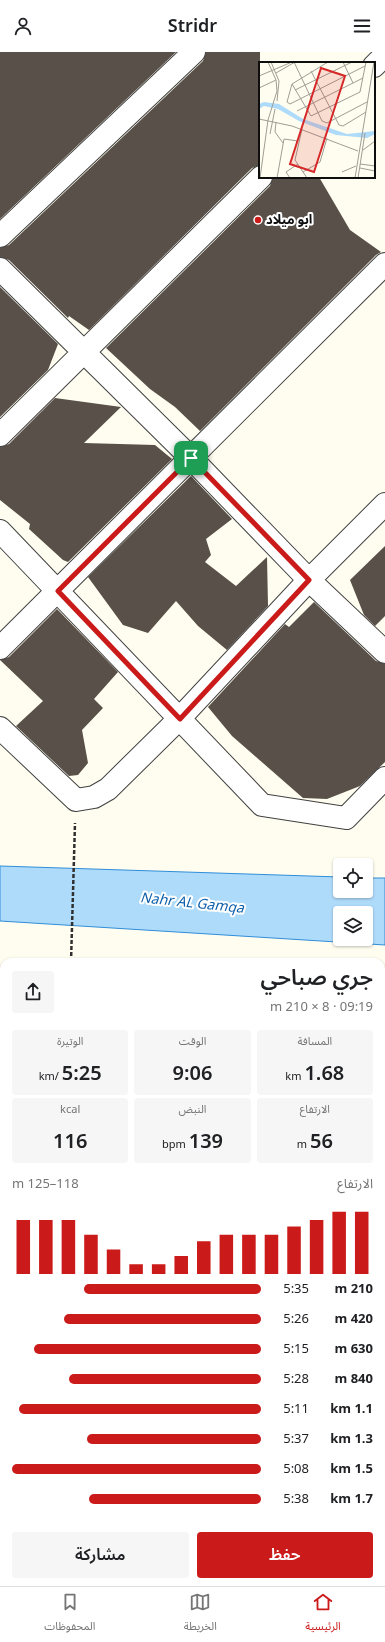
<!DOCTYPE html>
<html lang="ar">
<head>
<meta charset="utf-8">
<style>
  body { margin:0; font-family:Georgia,"Noto Sans Arabic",serif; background:#f6f6f6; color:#202124; direction:rtl; height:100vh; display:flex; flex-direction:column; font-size:15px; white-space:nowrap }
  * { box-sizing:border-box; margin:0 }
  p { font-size:13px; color:#757577 }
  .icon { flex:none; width:22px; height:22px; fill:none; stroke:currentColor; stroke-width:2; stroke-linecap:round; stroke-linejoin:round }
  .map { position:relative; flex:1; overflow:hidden; direction:ltr }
  .drawer { position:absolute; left:0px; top:906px; width:385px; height:628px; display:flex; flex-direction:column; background:#fff; border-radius:12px 12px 0 0; box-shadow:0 1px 3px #0004; direction:rtl }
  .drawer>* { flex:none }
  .controls { position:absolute; left:333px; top:806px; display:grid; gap:8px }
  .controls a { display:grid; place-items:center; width:40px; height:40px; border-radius:4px; background:#fff; box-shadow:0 1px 3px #0004; font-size:20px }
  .pin { position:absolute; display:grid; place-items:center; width:34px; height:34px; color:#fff; margin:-17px; border-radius:8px; box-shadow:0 2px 6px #0006 }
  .round { display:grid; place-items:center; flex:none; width:42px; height:42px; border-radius:4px; background:#f6f6f6 }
  .summary { display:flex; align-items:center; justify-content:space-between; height:68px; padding:0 12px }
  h1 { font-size:22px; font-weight:600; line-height:30px }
  .figures { display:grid; grid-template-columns:repeat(3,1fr); gap:6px; height:68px; padding:4px 12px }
  .figures div { display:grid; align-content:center; border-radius:4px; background:#f6f6f6; text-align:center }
  .figures b { font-size:20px; font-weight:600 }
  .figures small { font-size:11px; font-weight:400 }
  .figures p { font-size:11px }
  .chart { height:112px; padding:8px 12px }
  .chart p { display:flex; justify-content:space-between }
  .chart svg { width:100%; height:72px; margin-top:4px; stroke:#cb1a1a; stroke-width:6 }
  .cta { display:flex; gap:8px; margin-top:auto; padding:8px 12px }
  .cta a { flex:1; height:46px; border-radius:4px; background:#cb1a1a; color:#fff; font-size:16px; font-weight:600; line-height:46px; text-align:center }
  .cta a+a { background:#f6f6f6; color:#202124 }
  ul { padding:0 12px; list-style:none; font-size:13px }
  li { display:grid; grid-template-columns:64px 48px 1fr; align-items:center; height:30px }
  li i { height:10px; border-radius:5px; background:#cb1a1a }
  header { display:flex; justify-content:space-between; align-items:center; height:52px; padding:0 12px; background:#fff; font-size:18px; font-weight:600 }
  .tab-bar { display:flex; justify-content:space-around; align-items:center; height:56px; border-top:1px solid #e0e0e0; background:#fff; font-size:11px; color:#757577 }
  .tab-bar a { display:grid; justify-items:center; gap:2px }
  .tab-bar .selected { color:#cb1a1a }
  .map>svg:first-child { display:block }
  .water { fill:#afdbfb; stroke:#2f8dd9; fill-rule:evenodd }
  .building { fill:#585049 }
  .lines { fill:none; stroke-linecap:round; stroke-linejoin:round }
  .street-casing { stroke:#414141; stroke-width:24 }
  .secondary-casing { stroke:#303030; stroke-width:24 }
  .path { stroke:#303030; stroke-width:2.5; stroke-dasharray:4 2; stroke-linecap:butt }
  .street { stroke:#fff; stroke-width:22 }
  .secondary { stroke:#fffaaa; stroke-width:22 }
  .route-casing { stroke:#fff; stroke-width:8 }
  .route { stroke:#cb1a1a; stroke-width:5 }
  .poi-dot { fill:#cb1a1a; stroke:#fff; stroke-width:1.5 }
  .labels { text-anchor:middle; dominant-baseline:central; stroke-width:4; stroke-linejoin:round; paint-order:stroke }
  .poi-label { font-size:13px; font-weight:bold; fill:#0e0e0e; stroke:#fff; text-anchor:start }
  .water-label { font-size:14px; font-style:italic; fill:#0c5eab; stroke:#fff }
  .inset-road { fill:none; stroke:#9f9d95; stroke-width:1 }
  .view { fill:#d62828; fill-opacity:0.15; stroke:#d62828; stroke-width:2 }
  .inset-edge { fill:none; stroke:#0e0e0e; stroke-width:2 }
</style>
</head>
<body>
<header><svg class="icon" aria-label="menu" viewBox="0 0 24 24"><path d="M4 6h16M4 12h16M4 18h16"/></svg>Stridr<svg class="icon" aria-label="person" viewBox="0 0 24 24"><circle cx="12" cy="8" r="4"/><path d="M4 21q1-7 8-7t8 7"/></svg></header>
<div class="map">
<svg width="385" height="1534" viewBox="0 0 385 1534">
  <rect width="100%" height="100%" fill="#fffdef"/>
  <path class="water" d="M0,814l340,11v14h26v-13h19v67l-385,-24zM340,861h26v26h-26z"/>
  <path class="building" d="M0,0h176l-176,167z
    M206,0h54v113l-8,3 -163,162 -20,-14 -1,2 -59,-58 -9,-3v-9l9,-3 194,-184z
    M273,125h46l31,53 31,22 -5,3 -176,176 -25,-24 -25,-18 -44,-41 164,-162z
    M0,235l58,57 -10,26 -48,47z
    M55,346l66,9 -37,36 71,2 17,14 -104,103 -5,-2 -34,-31 1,-5 -30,-24v-53l9,-3z
    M191,424l41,43 -26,20 5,16 -6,7 31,24 31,-29 1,49 -41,44 -29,-24 -22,-25 -28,32 -25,-8 -35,-48z
    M385,494v70l-10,10 -11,-11 -14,-35z
    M314,550l62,59 9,3v98l-25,24 -33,13 -24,-1 -71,-62 -24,-29 77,-83 4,3z
    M57,557l61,63 -24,27 9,9 -21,22 6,33 -10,12 -9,1 -53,-50 27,-25 -43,-41 9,-3z"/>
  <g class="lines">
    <g class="street-casing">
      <path id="street" d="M374,14l11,-11
        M0,184l194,-184
        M0,217l191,189 118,122 76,72
        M0,383l261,-258
        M0,479l262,274 84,13 39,-40
        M0,596l385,-384
        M0,676l76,72 18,-3 14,-8 71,-70 130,-139 76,-76
        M0,1157l4,-1
        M381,1403l4,-4
        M165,1530l5,4
        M88,1534l4,-4
        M273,1534l4,-4"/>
    </g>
    <g class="secondary-casing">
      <path id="secondary" d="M0,971h4
        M381,984l4,1"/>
    </g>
    <path class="path" d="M71,910l4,-139
      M381,1278l4,4"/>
    <use href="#street" class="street"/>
    <use href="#secondary" class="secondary"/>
  </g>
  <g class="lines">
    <g class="route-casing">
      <path id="route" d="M191,406l118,122 -129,139 -122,-128z"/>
    </g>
    <use href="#route" class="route"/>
  </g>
  <circle class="poi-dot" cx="258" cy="168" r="4"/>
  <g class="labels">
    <g class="poi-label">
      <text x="266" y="168">ابو ميلاد</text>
    </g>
    <g class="water-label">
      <text transform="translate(192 851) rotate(6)">Nahr AL Gamqa</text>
    </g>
  </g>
  <g transform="translate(259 10)">
    <rect width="116" height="116" fill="#fffdef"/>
    <path d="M5,40l15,2 24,15 44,15 28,-3v3l-8,4 -31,-3 -37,-14 -21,-12 -14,-3 -5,3v-5z" fill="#afdbfb"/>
    <path class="inset-road" d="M12,0l8,19 -2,20M35,0l28,59 5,2 40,-21M69,0l-36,22 19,32 49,-24 6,-30M84,0l10,21M52,9l28,54 4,1 23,-14M17,11l19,-11M0,14l33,-14M33,22l-5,18 3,2 75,-38M0,26l17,-8M36,28l57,-28M38,49l66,-33M0,57l33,7 66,25M17,60l-1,10 8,11M43,67l-7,31 12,18M11,72l5,-25M104,88l12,-9M101,102l15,2M101,106l15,3M44,110l17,-10 7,-24M83,110l14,-6M1,116l8,-58 9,-29 -1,-11 -8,-18M18,116l7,-39 14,2M31,116l-4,-6 12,-8M96,116l19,-116M99,116l7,-45"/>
    <path class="view" d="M62,6l24,8 -31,96 -24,-8z"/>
    <rect width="116" height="116" class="inset-edge"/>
  </g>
</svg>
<div class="controls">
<a><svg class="icon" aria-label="locate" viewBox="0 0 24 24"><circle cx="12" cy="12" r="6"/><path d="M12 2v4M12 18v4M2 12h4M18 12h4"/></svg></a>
<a><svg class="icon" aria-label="layers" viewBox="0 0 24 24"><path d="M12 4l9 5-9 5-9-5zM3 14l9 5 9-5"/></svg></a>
</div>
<div class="pin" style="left:191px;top:406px;background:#1e9e55"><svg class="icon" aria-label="arrive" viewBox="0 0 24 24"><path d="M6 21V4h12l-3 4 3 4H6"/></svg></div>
<section class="drawer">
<div class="summary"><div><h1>جري صباحي</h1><p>09:19 · 8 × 210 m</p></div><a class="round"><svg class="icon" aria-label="share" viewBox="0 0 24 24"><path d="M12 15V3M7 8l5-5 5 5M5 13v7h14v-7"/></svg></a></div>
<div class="figures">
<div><p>المسافة</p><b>1.68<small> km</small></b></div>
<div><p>الوقت</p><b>9:06</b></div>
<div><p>الوتيرة</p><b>5:25<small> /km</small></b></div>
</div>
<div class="figures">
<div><p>الارتفاع</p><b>56<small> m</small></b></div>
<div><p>النبض</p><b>139<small> bpm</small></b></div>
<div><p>kcal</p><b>116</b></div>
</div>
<div class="chart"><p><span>الارتفاع</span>118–125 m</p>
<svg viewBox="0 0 160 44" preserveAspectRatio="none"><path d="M5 44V11M15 44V11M25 44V11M35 44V20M45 44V29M55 44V38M65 44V38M75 44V33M85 44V24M95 44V20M105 44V20M115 44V20M125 44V15M135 44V11M145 44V6M155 44V6"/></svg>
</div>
<ul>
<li><b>210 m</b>5:35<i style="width:71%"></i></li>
<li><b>420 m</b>5:26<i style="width:79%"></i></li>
<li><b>630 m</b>5:15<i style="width:91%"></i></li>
<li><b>840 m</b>5:28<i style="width:77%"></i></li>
<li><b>1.1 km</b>5:11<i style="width:97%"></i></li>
<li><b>1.3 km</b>5:37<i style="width:70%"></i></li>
<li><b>1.5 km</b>5:08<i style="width:100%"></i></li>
<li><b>1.7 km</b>5:38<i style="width:69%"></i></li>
</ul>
<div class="cta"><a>حفظ</a><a>مشاركة</a></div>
</section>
</div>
<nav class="tab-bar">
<a class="selected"><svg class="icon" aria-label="home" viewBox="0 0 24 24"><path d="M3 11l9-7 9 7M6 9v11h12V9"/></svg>الرئيسية</a>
<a><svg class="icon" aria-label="map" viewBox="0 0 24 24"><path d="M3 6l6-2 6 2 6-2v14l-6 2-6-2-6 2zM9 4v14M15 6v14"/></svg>الخريطة</a>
<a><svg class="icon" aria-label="saved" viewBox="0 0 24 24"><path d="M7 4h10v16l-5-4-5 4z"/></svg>المحفوظات</a>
</nav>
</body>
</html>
